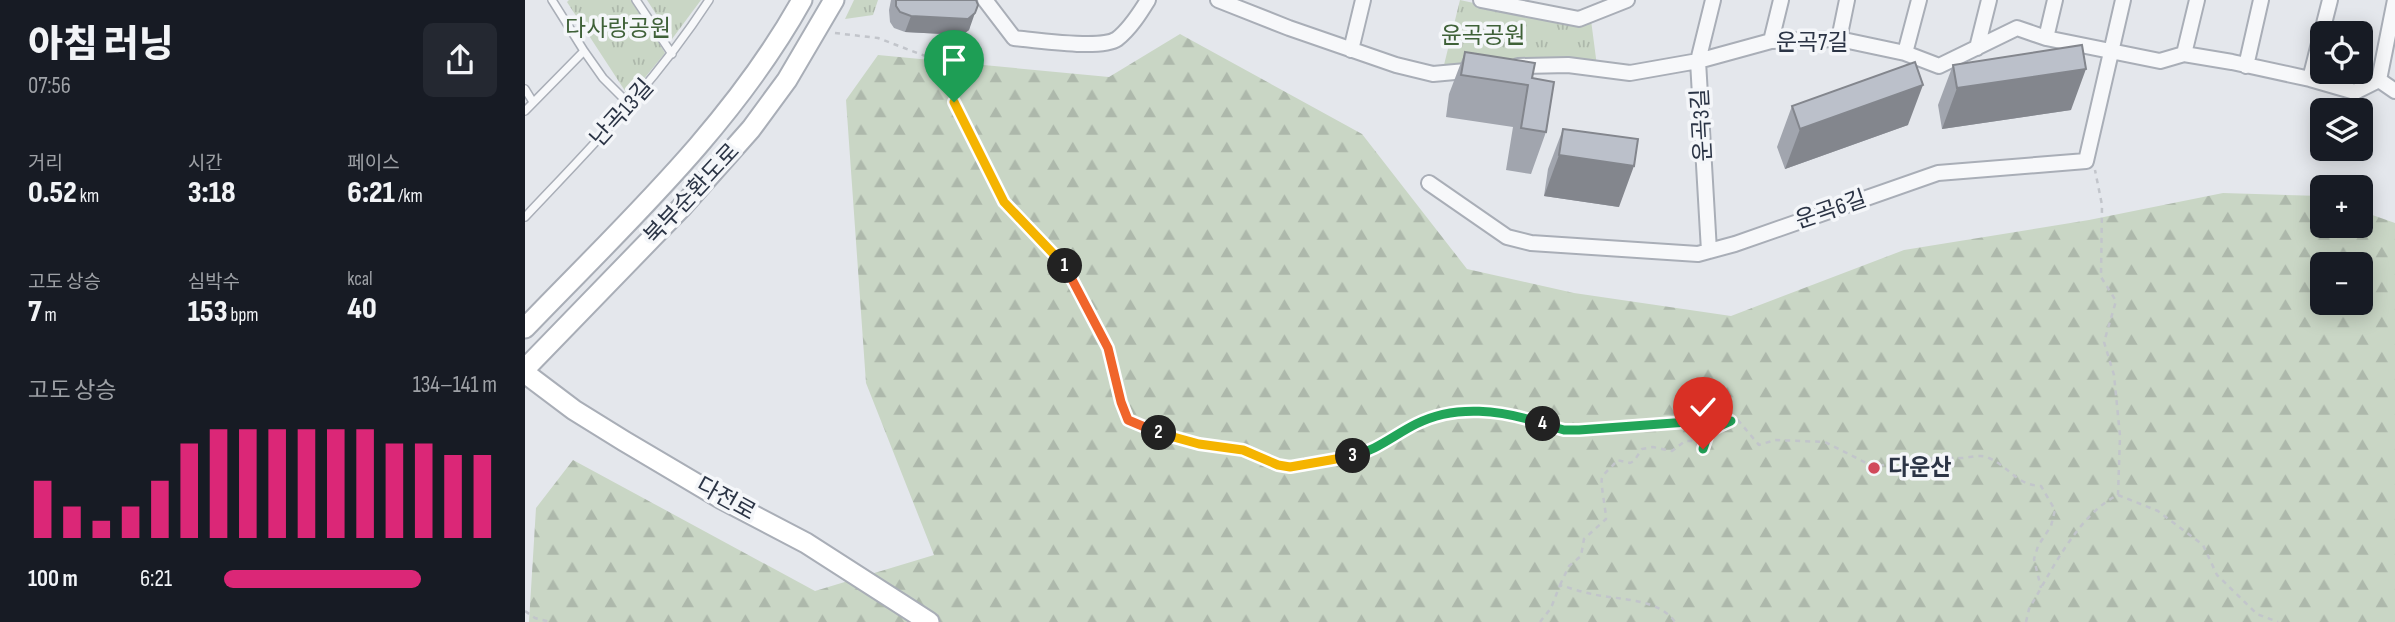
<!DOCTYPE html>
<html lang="ko">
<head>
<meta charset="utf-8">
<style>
  body { margin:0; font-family:"Sofia Sans Condensed","Noto Sans KR",sans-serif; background:#242831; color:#f1f3f6; height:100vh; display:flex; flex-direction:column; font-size:26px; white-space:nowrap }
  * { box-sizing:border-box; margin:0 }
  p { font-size:23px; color:#9ea1a6 }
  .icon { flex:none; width:38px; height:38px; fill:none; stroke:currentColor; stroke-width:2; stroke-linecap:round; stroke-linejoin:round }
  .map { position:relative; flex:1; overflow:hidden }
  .sheet { display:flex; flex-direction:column; background:#171b24; width:525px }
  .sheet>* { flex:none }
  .buttons { position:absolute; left:1785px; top:21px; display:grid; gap:14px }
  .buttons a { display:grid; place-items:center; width:63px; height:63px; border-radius:10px; background:#171b24; box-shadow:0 4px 18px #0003; font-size:35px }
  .pin { position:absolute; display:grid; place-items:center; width:60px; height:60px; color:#fff; margin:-72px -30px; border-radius:50% 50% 50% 0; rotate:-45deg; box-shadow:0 0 7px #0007 }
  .pin .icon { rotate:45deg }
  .km { position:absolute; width:35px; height:35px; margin:-18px; border-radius:50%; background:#222; color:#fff; font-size:19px; line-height:35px; text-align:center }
  .round { display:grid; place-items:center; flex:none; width:74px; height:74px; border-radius:10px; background:#242831 }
  .headline { display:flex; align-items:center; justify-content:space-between; height:119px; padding:0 28px }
  h1 { font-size:38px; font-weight:800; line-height:52px }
  .figures { display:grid; grid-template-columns:repeat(3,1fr); gap:10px; height:119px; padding:7px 28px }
  .figures div { display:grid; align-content:center }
  .figures b { font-size:30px; font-weight:800 }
  .figures small { font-size:19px; font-weight:400 }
  .figures p { font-size:19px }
  .chart { height:196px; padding:14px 28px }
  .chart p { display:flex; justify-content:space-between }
  .chart svg { width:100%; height:126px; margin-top:7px; stroke:#db2777; stroke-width:6 }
  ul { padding:0 28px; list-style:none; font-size:23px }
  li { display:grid; grid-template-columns:112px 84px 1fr; align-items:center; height:52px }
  li i { height:18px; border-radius:9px; background:#db2777 }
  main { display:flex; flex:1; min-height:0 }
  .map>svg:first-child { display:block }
  .forest { fill:url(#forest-firs); fill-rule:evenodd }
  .park { fill:url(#park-tufts) }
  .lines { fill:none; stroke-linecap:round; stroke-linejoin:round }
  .lane-casing { stroke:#a9aeb7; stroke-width:10 }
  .street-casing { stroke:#a9aeb7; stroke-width:18 }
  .secondary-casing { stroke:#a9aeb7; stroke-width:23 }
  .path { stroke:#c2c5cb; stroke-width:2.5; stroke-dasharray:5 5; stroke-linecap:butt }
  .lane { stroke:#f7f8fa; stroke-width:7 }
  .street { stroke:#f7f8fa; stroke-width:14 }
  .secondary { stroke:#fff; stroke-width:19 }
  .wall { fill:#a1a5ae }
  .shaded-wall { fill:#83868d }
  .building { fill:#bbc0ca; stroke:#83868d; stroke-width:2 }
  .split-1-casing { stroke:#fff; stroke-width:14 }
  .split-2-casing { stroke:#fff; stroke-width:14 }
  .split-3-casing { stroke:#fff; stroke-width:14 }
  .split-4-casing { stroke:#fff; stroke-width:14 }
  .split-5-casing { stroke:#fff; stroke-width:14 }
  .split-1 { stroke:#f5b400; stroke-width:9 }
  .split-2 { stroke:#f0652b; stroke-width:9 }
  .split-3 { stroke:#f5b400; stroke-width:9 }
  .split-4 { stroke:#22a559; stroke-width:9 }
  .split-5 { stroke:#22a559; stroke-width:9 }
  .poi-dot { fill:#d1495b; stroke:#f4f6f9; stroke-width:2.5 }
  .labels { text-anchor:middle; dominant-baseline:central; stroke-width:7; stroke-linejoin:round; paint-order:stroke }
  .park-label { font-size:23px; fill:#3f6138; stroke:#f4f6f9 }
  .street-label { font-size:23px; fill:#2b3445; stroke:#f4f6f9 }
  .poi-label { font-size:23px; font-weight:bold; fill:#2b3445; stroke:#f4f6f9; text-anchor:start }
</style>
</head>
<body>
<main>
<section class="sheet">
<div class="headline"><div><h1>아침 러닝</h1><p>07:56</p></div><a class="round"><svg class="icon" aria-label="share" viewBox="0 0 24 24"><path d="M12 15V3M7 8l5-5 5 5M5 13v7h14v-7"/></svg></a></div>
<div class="figures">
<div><p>거리</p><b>0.52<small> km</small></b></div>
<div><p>시간</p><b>3:18</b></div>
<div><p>페이스</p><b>6:21<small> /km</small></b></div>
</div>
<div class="figures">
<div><p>고도 상승</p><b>7<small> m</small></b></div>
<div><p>심박수</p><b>153<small> bpm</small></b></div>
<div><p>kcal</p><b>40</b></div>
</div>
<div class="chart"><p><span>고도 상승</span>134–141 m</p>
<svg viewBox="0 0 160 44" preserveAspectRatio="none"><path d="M5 44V24M15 44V33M25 44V38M35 44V33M45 44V24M55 44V11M65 44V6M75 44V6M85 44V6M95 44V6M105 44V6M115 44V6M125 44V11M135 44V11M145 44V15M155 44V15"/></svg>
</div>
<ul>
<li><b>100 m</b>6:21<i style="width:72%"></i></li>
</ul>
</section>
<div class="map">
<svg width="1870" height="622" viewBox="0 0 1870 622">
  <defs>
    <pattern id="forest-firs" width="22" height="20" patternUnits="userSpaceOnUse" patternTransform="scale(1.75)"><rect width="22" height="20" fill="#c9d6c5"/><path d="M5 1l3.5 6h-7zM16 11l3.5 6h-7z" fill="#adb8ab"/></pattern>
    <pattern id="park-tufts" width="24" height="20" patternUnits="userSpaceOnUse" patternTransform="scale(1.75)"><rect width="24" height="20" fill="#c9d6c5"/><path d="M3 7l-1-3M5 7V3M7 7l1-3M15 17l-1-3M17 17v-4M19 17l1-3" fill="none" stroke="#adb8ab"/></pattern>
  </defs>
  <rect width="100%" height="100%" fill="#e4e7ec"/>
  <path class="forest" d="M655,34l182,100 105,135 107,24 157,23 173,-66 185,-30 134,-27 99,3v30h39v-15l34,12v399h-1866l7,-114 37,-48 242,131 119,-36 -68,-172 -20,-283 32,-45 231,22zM1797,264h39v39h-39z"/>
  <path class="park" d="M44,0h65l31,53 -36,44 -62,-95z
    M122,0h54l-29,39z
    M329,0h24l-5,15 -28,4z
    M935,0l110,24 21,-4 6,46 -154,3z"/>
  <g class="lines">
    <g class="lane-casing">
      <path id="lane" d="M27,0l32,51 19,27 28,28
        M111,0l36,54
        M0,89l8,13
        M0,111l59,-60
        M0,217c67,-71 130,-134 184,-217"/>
    </g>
    <g class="street-casing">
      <path id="street" d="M460,0l29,38c21,2 87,12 103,1 13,-10 23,-26 31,-39
        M693,0l71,28 107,37 37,9 44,-4
        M956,0l98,19 48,-19
        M1521,38l9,-38
        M1314,39l8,-39
        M1246,41l10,-41
        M1452,48l12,-48
        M826,50l12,-50
        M1380,53l14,-53
        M1659,54l13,-54
        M993,66l50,-1 62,8 68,-12 73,-20 68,-2 66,14 34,13 78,-38 29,10 114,23 24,-7 48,8 78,17 45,13 24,-12 16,11
        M1721,66l15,-66
        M1785,79l20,-79
        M1854,80l16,-80
        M904,183l78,54 24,6 167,11 37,-10 203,-71 148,-12 37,-161
        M1184,251l-11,-190 15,-61"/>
    </g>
    <g class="secondary-casing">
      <path id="secondary" d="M0,328c99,-103 207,-202 277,-328
        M0,369l156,-161 70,-79 36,-49 47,-80
        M0,373l49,37 50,31 98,58 84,44 123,79"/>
    </g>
    <path class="path" d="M310,33l43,5 55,21 16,29 55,114 11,14 46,44 13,20 34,68 16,65 4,7 6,5 65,19 44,6 35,15 12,2 78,-15 52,-30 45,-11 55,6 44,13 137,-9h30l6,-2 22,26 16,-5 50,2 49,25c27,-6 55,-10 83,-9 10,1 23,-5 32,0 22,10 27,27 52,28l14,24 -4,16 -13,20 -4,13 7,29
      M1593,495l40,16 45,34 14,30 40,39 21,8
      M1035,585l9,-19 12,-10 3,-17 22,-20c0,-9 -6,-37 -4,-41 3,-7 11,-11 15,-18l13,3 4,-2 8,-12 11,-2 19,4 13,-10h7l11,8 6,-18 19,-8
      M0,611l10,7 15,4
      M1015,622l11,-14 9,-23c10,3 21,7 32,9 25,6 67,4 83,28
      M1501,622l3,-13c21,-36 50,-96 89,-114l2,-59 -6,-61 -10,-33 12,-41 -15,-24 1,-72 -7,-35"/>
    <use href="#lane" class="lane"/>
    <use href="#street" class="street"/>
    <use href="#secondary" class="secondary"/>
  </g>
  <path class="wall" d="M366,0h85l-7,30 -7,5 -57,-3 -11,-4 -4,-6 -1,-12z
    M940,52l67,26 14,54 -15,42 -25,-4 7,-43 -67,-10 3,-23z
    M1428,65l118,45 -129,19 -4,-24z
    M1267,106l116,19 -123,44 -8,-22z
    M1038,129l56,78 -75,-11 4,-27z"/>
  <path class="shaded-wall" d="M450,13l-6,17 -7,5 -57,-3 6,-16z
    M1561,69l-15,41 -129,19 15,-41z
    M1398,85l-15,40 -123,44 15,-40z
    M1034,155l75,11 -15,41 -75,-11z"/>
  <path class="building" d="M371,0h80l2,5 -3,8 -7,6 -57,-3 -11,-4 -4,-6z
    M1557,45l4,24 -129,19 -4,-23z
    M940,52l70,11 -3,15 22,4 -8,50 -25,-4 7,-43 -67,-10z
    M1390,62l8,23 -123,44 -8,-23z
    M1038,129l75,10 -4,27 -75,-11z"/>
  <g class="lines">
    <g class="split-1-casing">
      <path id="split-1" d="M429,102l50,100 61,64"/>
    </g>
    <g class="split-2-casing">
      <path id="split-2" d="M540,266l43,82 13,54 7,18 31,13"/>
    </g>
    <g class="split-3-casing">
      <path id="split-3" d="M634,433l40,11 44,6 35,15 12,2 63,-11"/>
    </g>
    <g class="split-4-casing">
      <path id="split-4" d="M828,456c24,-6 41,-21 63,-32 39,-20 87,-14 127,0"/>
    </g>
    <g class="split-5-casing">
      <path id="split-5" d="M1018,424l21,6h15l122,-9h30l-22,10 -6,18"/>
    </g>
    <use href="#split-1" class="split-1"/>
    <use href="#split-2" class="split-2"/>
    <use href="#split-3" class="split-3"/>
    <use href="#split-4" class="split-4"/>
    <use href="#split-5" class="split-5"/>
  </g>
  <circle class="poi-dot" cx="1349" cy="468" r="7"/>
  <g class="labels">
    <g class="park-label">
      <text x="93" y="29">다사랑공원</text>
      <text x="958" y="36">윤곡공원</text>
    </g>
    <g class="street-label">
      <text x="1287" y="43">운곡7길</text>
      <text transform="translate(97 113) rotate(-48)">난곡13길</text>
      <text transform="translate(1177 125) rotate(-93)">운곡3길</text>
      <text transform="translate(167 194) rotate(-47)">북부순환도로</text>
      <text transform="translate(1306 210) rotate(-19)">운곡6길</text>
      <text transform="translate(201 499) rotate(29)">다전로</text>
    </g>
    <g class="poi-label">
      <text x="1363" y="468">다운산</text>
    </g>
  </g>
</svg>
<div class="buttons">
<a><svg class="icon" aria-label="locate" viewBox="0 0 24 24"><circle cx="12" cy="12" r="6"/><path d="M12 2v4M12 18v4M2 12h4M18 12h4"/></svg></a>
<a><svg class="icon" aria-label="layers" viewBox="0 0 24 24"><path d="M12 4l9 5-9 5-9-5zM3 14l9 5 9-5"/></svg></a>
<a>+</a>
<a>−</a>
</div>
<div class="pin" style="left:429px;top:102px;background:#1e9e55"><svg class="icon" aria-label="arrive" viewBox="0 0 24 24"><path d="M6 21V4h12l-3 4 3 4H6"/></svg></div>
<div class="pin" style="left:1178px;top:449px;background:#d93025"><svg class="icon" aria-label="check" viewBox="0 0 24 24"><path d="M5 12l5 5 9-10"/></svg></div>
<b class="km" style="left:540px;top:266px">1</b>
<b class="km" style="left:634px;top:433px">2</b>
<b class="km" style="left:828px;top:456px">3</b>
<b class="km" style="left:1018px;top:424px">4</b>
</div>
</main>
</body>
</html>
